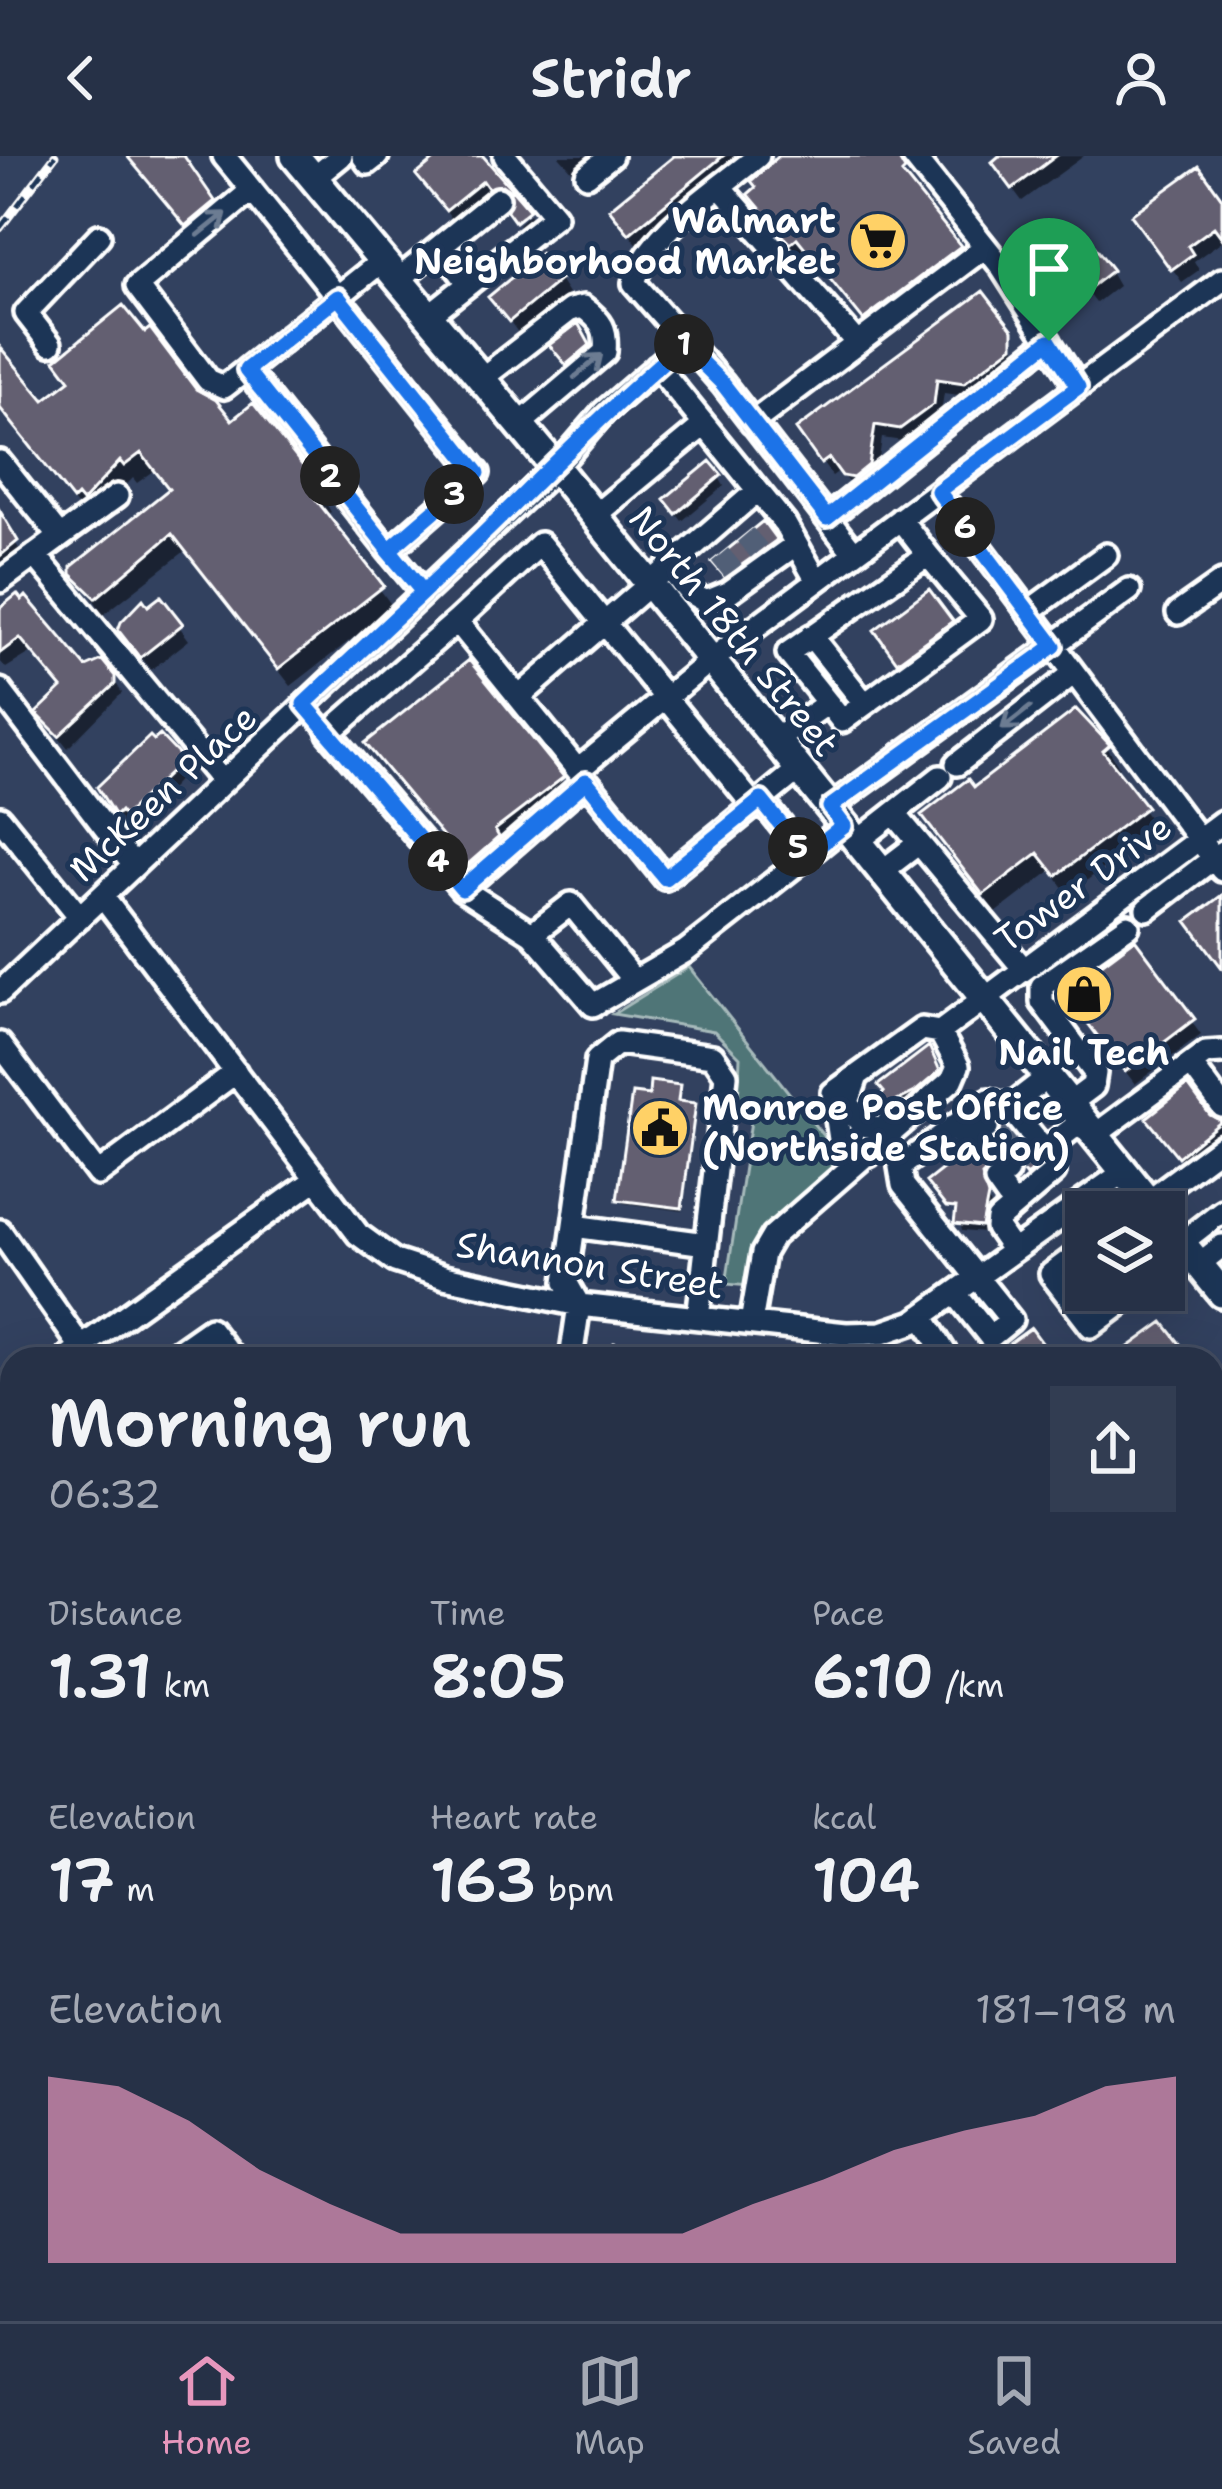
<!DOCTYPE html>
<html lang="en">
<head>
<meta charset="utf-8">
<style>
  body { margin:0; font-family:"Shantell Sans",sans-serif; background:#323d52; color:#f1f3f6; height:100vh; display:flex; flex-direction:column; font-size:45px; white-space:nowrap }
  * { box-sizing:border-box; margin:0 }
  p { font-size:39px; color:#a4a9b4 }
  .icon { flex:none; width:66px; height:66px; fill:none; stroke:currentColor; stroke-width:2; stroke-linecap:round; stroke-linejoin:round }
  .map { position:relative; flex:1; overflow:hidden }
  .panel { position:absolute; left:0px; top:1191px; width:1224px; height:975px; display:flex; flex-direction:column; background:#263147; border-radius:36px 36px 0 0; box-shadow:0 12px 48px #0002,0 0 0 3px #424c60 }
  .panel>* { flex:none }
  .buttons { position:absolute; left:1065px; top:1035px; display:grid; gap:24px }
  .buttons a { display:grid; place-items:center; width:120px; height:120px; border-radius:0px; background:#263147; box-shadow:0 12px 48px #0002,0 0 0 3px #424c60; font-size:60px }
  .pin { position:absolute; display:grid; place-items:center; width:102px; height:102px; color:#fff; margin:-123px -51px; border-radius:50% 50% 50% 0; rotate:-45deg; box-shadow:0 0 12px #0007 }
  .pin .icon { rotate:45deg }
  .km { position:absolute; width:60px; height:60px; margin:-30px; border-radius:50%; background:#222; color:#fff; font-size:33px; line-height:60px; text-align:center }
  .round { display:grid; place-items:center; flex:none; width:126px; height:126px; border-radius:0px; background:#323d52 }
  .summary { display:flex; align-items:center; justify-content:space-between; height:204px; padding:0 48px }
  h1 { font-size:66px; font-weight:600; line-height:90px }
  .metrics { display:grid; grid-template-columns:repeat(3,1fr); gap:18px; height:204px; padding:12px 48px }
  .metrics div { display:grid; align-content:center }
  .metrics b { font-size:60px; font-weight:600 }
  .metrics small { font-size:33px; font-weight:400 }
  .metrics p { font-size:33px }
  .chart { height:336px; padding:24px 48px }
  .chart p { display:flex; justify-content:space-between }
  .chart svg { width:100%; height:216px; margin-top:12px; fill:#e797bd; opacity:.7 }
  header { display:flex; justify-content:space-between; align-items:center; height:156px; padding:0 48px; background:#263147; font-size:54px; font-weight:600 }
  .dock { display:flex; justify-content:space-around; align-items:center; height:168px; border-top:3px solid #424c60; background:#263147; font-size:33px; color:#a4a9b4 }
  .dock a { display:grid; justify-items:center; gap:6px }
  .dock .selected { color:#e797bd }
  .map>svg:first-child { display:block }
  .green { fill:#4f7477; stroke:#a7babb; stroke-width:3 }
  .shadow { fill:#0007 }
  .building { fill:#635e71; stroke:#fff; stroke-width:3 }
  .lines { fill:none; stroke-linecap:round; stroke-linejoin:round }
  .minor-tunnel { stroke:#515e77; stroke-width:21; stroke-dasharray:21 10; stroke-linecap:butt }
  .minor-casing { stroke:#fff; stroke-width:30 }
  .major-casing { stroke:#fff; stroke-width:36 }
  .minor { stroke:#1d3557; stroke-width:21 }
  .major { stroke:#1d3557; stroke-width:27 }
  .rail-casing { stroke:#fff; stroke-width:9 }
  .rail { stroke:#1d3557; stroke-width:4.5; stroke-dasharray:14; stroke-linecap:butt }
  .oneway { stroke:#6c7c92 }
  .route-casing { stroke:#fff; stroke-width:24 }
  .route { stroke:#1a73e8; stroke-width:15 }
  .labels { text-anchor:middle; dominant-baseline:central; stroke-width:10; stroke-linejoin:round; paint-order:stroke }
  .poi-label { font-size:36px; font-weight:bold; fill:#fff; stroke:#1d3557; text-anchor:end }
  .street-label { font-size:36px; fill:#fff; stroke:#1d3557 }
</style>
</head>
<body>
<header><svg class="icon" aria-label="back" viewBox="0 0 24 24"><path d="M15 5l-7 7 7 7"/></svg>Stridr<svg class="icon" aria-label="person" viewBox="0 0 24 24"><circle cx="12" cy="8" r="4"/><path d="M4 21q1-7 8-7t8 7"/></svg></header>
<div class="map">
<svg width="1222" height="2165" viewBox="0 0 1222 2165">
  <rect width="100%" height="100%" fill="#32415f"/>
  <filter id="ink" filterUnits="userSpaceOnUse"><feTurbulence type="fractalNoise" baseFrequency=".00833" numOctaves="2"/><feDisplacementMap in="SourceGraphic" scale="24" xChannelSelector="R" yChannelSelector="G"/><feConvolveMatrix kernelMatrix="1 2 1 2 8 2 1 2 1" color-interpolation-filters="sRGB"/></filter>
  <g filter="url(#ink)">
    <path class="green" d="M689,811l159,200 -85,68 -8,10 -6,41 -23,-2 27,-176 -15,-5 2,-46 -26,-26 -101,-17z"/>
    <path class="shadow" d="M129,0h51l41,61 -26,22z
      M444,0h36l46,53 -14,-11 -56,26 -28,-34z
      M559,0h35l-11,27z
      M680,0h70l-111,90 -18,-22z
      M784,0h120l-8,6 17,30 57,76 -94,70 -66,-82 -7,6 -51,-67z
      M1004,0h80l-62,45 -18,-24z
      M1222,47v38l-28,20 5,9 -17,12 -38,-52z
      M529,58l7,12 -11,8 -7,-10z
      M1069,112l41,4 8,14 -22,17z
      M559,124l9,14 -49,40 -27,-37z
      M578,172l18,33 -20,17 -23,-32z
      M1010,176l9,29 -46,36 -29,-4 -4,26 -31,23 -27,-4 -6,42 -22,10 -15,-19 -7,5 -24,-32z
      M0,196l43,53 151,-14 37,33 22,-16 67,84 11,20 -6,4 68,91 -102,79 -106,-135 -82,64 -28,-47 95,-77 -16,-20 -17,12 -4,-5 -39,41 -8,-1 -86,-114z
      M719,321l5,9 -42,35 -9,-12z
      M0,362l26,42 -26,10z
      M762,369l14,20 -48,34 -12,-17z
      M160,444l29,40 -38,30 -20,-25 16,-35z
      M0,457l85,57 28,8 9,15 -54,55 -28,-35 24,-23 -32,-38 -26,16 -6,-7z
      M950,467l9,14 -51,37 -22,-29z
      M369,587l192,36 12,19 -93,85z
      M154,589l23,12 9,15 -52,56 -4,-4 -5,4 -25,-40z
      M1107,591l12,20 -5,3 42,58 -87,66 -18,-23 -55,42 -71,-97 49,-25z
      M1135,787l66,92 -66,49 -59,-77z
      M931,900l10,22 -52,35 -9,-14z
      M977,931l4,5 -13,10 -4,-6z
      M678,932v16l18,5 -13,102 -60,-8 28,-105z
      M1209,962l13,8v16l-34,27 -38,-50z
      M989,992l46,20 5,7 -8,6 -7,-12 -14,-6 -22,15 -6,13 8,15 -6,27 -23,-2 -4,-17 -24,-24 52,-24z
      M1090,1134h47l-31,25z
      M1212,1233l10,14v20l-10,8z"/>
    <path class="building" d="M127,0h57l31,45 -30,25z
      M439,0h44l47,54 -15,12 -8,-11 3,-20 -8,-6 -14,3 -5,-7 -37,30 -30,-36z
      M674,0h49l-94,78 -20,-25z
      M779,0h118l8,14 -3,3 59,73 -98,74 -66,-82 -7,6 -42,-50 8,-7 -5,-6z
      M999,0h57l-44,33 -20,-27z
      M1199,10l23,32v40l-8,-11 -26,19 5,8 -22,16 -40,-55z
      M1084,77l29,37 -27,21 -29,-38z
      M541,97l21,25 -53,44 -21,-25z
      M983,135l30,39v16l-49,37 -27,-4 -3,25 -34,25 -25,-4 -6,40 -16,13 -11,-2 -13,-18 -8,6 -25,-35z
      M123,149l22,27 5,-4 46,61 20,11 16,20 21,-17 69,87 -8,7 70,89 -106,83 -106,-135 -76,64 -25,-24v-7l98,-78 -28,-36 -17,13 -4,-5 -38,41 -5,-6 -4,4 -73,-92v-61l44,53 26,-20 -15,-20z
      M578,167l12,22 -24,20 -17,-20z
      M710,305l12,14 -46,39 -12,-15z
      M0,355l18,30 -18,15z
      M763,365l14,19 -52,37 -13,-15z
      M929,433l24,32 -56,41 -23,-32z
      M17,438l5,6 4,-4 60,71 16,-7 13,16v8l-56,52 -23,-23 26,-25 -42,-50 -20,15v-45z
      M161,440l22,28 -43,34 -22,-28 3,-8 22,-23 5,7z
      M469,504l95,117 -69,53 4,7 -32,28 -102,-122z
      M1076,553l34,36 -7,6 44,56 -91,69 -18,-23 -55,42 -62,-80 47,-36 6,8z
      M160,579l20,21 -6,5 4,4 -54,51 -4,-5 -5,5 -18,-29 53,-51 4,4z
      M1222,739v73l-35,-47z
      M1135,783l60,80 -70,53 -61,-80z
      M929,890l11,25 -25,21 -32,16 -7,-9 8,-7 -6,-7z
      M650,925l30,4 -2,16 18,2 -14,105 -65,-8 15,-107 17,2z
      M1188,929l22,30 12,6 -44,36 -32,-39z
      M1000,964l38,46 -12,10 -13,-17 -15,1 -16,16 6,20 -6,31 -28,-3 2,-16 -10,-1 -20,-25 32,-25 10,9 15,-3 4,-16 14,-14z
      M1163,1166l29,37h-80z
      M1031,1172l23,31h-66z
      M614,1187l54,8 -1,8h-56z"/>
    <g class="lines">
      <path class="minor-tunnel" d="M745,379l19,22
        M720,399l19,23
        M980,1005l37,-30
        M1007,1016l25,-22"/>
      <g class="minor-casing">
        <path id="minor" d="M224,0c86,105 169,212 254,317l-89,78 -143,-181 136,-109
          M363,0l5,7 9,-7
          M758,0c-40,34 -109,75 -124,127l89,101 131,169
          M913,0l87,109 78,122
          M587,19l24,-19
          M314,22l27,-22
          M721,32l136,155
          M441,91l28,37
          M398,124l100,-81
          M428,160l127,-100 -50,-60
          M50,188l-24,-31 73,-77
          M657,210l128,158 32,57
          M246,214l-22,17 -16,-7 -71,-94 115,-96
          M481,223l89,-69 13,-3c19,14 24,22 22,45l-86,73
          M752,267l233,-176
          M0,306l60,75 -60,44
          M938,335l284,379
          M594,360l110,-91
          M827,362l222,-177
          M60,381l57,-41
          M389,395l34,41
          M35,399l187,226
          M670,413l19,23 17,10 22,-9 67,-48
          M1028,456l78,-57
          M1178,457l44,-31
          M457,465l-128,112 133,156 70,45 61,71 93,-54 120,-94 -45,-57
          M811,480l54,68
          M0,534l134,176
          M519,541l238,-206
          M828,547l14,18 139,-102 -53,-64
          M775,584l53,-37 -40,-50 140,-98 -28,-36
          M957,608l117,-91
          M578,614l133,-110 511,-380
          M754,650l-214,-262 -83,77 208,257 134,-109
          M830,651l299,-217
          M894,657l129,155
          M0,662l80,99
          M857,686l83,-65
          M806,701l38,-31
          M881,716l38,-29
          M462,733l124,-108
          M102,740l256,338 37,27 49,16 135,28 267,29 36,-1 32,-11 210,-150
          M1147,753l75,-57
          M532,778l39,-30 63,77
          M0,836l556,-524 48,-56 80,-69
          M0,888l98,130 138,-102
          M1191,908l31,42
          M856,923l-8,23 13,23 20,3 18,-13
          M1069,948l24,-18 2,-13 -53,-71v-16l86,-60
          M1009,951l45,55v10l-56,48 -1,8 16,23
          M953,970l20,26
          M1095,979l111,-82 16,-1
          M966,987l21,-15
          M1045,994l38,-30
          M869,999l-29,-16 -7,-46 89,-64 18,3 282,-210
          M1007,1016l-11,9 17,24
          M1133,1056l89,-66
          M574,1070l132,18
          M0,1075l81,116
          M1181,1087l41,-32
          M1086,1092l-35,26 40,52 48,-36
          M1199,1108l23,-18
          M1164,1115l25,-19
          M955,1137l35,44 21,-17 -108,-135 -3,-18 89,-67 20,7 36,-28
          M579,1149l-13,-23 31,-222 21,-17 95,13 13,19 -28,243
          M922,1160l27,43
          M751,1167l12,-70 10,-17 179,-156 6,-14 -18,-34
          M65,1203l251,-180
          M167,1203l43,-30 23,30
          M571,1203l8,-54
          M0,1251l12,-9
          M1212,1298l10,-7
          M1212,1343l10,-7
          M1212,1366l10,12
          M0,1389l12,-9
          M0,1538l12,15
          M1212,1652l10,-8
          M0,1698l12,15
          M0,1861l12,-9
          M1212,2022l10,-8
          M51,2165l15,-11
          M532,2165l15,-11
          M1023,2165l15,-11"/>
      </g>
      <g class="major-casing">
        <path id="major" d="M295,0l261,312 601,744
          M1164,1065l58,72"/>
      </g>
      <use href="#minor" class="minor"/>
      <use href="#major" class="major"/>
      <g class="rail-casing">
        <path id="rail" d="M0,72l55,-72"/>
      </g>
      <use href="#rail" class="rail"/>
    </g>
    <defs><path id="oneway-shaft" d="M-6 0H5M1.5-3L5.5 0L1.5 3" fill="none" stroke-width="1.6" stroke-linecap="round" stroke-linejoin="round" transform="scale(3)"/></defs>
    <g class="oneway">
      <use href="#oneway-shaft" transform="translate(212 68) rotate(-39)"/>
      <use href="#oneway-shaft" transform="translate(588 210) rotate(-40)"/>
      <use href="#oneway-shaft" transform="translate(1016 562) rotate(142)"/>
    </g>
  </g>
  <g class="lines" filter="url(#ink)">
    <g class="route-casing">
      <path id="route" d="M1049,185l-222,177 -104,-134 -40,-40c-91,78 -172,166 -260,248l-177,-222 92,-73 140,176 -90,78 35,41 -119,112 158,185 124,-108 79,97 96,-78 45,56 38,-30 -14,-19 224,-161 -116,-155 140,-104 -29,-46"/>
    </g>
    <use href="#route" class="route"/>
  </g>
  <defs>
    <g id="supermarket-disc" transform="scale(3)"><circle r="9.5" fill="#ffd166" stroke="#1d3557"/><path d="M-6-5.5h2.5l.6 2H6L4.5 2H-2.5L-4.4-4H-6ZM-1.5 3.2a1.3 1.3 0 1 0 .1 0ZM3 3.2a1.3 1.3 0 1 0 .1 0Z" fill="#111"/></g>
    <g id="shop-disc" transform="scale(3)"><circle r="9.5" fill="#ffd166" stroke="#1d3557"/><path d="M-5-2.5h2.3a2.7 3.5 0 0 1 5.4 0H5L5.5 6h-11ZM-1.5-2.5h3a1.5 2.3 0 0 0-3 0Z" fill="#111"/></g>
    <g id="civic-disc" transform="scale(3)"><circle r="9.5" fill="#ffd166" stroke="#1d3557"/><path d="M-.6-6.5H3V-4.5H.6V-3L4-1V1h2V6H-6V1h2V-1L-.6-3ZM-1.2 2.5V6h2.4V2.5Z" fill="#111"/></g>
  </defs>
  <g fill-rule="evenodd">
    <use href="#supermarket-disc" x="878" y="85"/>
    <use href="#shop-disc" x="1084" y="838"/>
    <use href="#civic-disc" x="660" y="972"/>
  </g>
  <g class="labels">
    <g class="poi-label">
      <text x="836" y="64">Walmart<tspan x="836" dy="41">Neighborhood Market</tspan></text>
      <text x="1084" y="896" text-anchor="middle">Nail Tech</text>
      <text x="702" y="951" text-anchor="start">Monroe Post Office<tspan x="702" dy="41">(Northside Station)</tspan></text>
    </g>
    <g class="street-label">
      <text transform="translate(734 475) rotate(51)">North 18th Street</text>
      <text transform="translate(163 637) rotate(-43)">McKeen Place</text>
      <text transform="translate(1083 727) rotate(-36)">Tower Drive</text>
      <text transform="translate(590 1109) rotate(9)">Shannon Street</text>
    </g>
  </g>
</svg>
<div class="buttons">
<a><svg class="icon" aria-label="layers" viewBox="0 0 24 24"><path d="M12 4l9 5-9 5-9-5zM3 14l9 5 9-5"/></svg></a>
</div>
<div class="pin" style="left:1049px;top:185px;background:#1e9e55"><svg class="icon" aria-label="arrive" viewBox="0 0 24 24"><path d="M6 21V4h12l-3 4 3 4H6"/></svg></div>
<b class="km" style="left:684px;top:188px">1</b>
<b class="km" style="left:330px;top:320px">2</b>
<b class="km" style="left:454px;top:338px">3</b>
<b class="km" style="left:438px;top:705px">4</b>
<b class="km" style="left:798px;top:691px">5</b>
<b class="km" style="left:965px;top:371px">6</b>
<section class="panel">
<div class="summary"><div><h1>Morning run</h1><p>06:32</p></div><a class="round"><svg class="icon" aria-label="share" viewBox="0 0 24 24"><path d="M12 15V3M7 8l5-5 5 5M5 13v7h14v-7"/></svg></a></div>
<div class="metrics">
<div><p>Distance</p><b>1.31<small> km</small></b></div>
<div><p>Time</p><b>8:05</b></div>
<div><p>Pace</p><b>6:10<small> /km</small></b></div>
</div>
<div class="metrics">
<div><p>Elevation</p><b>17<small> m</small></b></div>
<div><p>Heart rate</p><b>163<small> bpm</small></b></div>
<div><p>kcal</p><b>104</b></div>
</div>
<div class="chart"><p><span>Elevation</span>181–198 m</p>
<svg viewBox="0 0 160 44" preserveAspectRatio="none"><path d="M0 44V6L10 8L20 15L30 25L40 32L50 38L60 38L70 38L80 38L90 38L100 32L110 27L120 21L130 17L140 14L150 8L160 6V44z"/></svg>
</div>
</section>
</div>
<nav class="dock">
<a class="selected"><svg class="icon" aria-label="home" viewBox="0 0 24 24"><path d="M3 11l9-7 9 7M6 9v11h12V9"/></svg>Home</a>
<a><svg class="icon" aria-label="map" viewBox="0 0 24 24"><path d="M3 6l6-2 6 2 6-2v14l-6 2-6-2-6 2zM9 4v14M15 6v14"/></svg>Map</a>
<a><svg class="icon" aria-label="saved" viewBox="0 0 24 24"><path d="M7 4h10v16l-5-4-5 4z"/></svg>Saved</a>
</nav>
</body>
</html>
